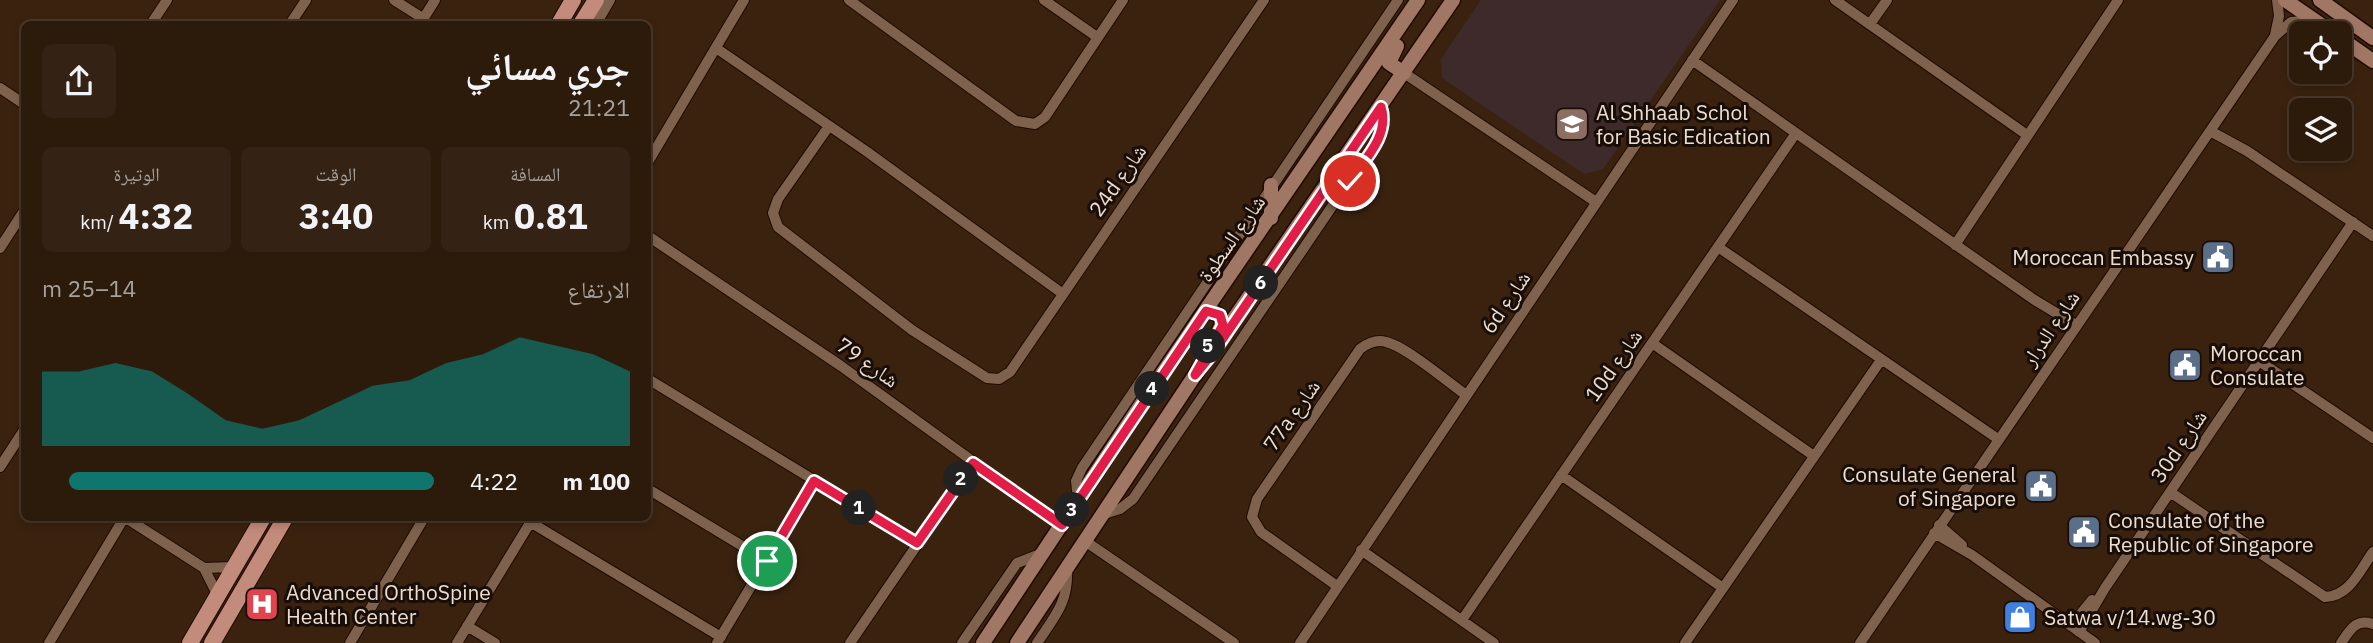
<!DOCTYPE html>
<html lang="ar">
<head>
<meta charset="utf-8">
<style>
  body { margin:0; font-family:"IBM Plex Sans","Noto Naskh Arabic",sans-serif; background:#342314; color:#f1f3f6; direction:rtl; height:100vh; display:flex; flex-direction:column; font-size:26px; white-space:nowrap }
  * { box-sizing:border-box; margin:0 }
  p { font-size:23px; color:#a6a19d }
  .icon { flex:none; width:38px; height:38px; fill:none; stroke:currentColor; stroke-width:2; stroke-linecap:round; stroke-linejoin:round }
  .map { position:relative; flex:1; overflow:hidden; direction:ltr }
  .details { position:absolute; left:21px; top:21px; width:630px; height:500px; display:flex; flex-direction:column; background:#2c1a0b; border-radius:10px; box-shadow:0 4px 10px #0003,0 0 0 2px #48382c; direction:rtl }
  .details>* { flex:none }
  .tools { position:absolute; left:2289px; top:21px; display:grid; gap:14px }
  .tools a { display:grid; place-items:center; width:63px; height:63px; border-radius:10px; background:#2c1a0b; box-shadow:0 4px 10px #0003,0 0 0 2px #48382c; font-size:35px }
  .pin { position:absolute; display:grid; place-items:center; width:60px; height:60px; color:#fff; margin:-30px; border:4px solid #fff; border-radius:50%; box-shadow:0 2px 7px #0007 }
  .km { position:absolute; width:35px; height:35px; margin:-18px; border-radius:50%; background:#222; color:#fff; font-size:19px; line-height:35px; text-align:center }
  .round { display:grid; place-items:center; flex:none; width:74px; height:74px; border-radius:10px; background:#342314 }
  .overview { display:flex; align-items:center; justify-content:space-between; height:119px; padding:0 21px }
  h1 { font-size:38px; font-weight:700; line-height:52px }
  .figures { display:grid; grid-template-columns:repeat(3,1fr); gap:10px; height:119px; padding:7px 21px }
  .figures div { display:grid; align-content:center; border-radius:10px; background:#342314; text-align:center }
  .figures b { font-size:35px; font-weight:700 }
  .figures small { font-size:19px; font-weight:400 }
  .figures p { font-size:19px }
  .chart { height:196px; padding:14px 21px }
  .chart p { display:flex; justify-content:space-between }
  .chart svg { width:100%; height:126px; margin-top:7px; fill:#0f766e; opacity:.7 }
  ul { padding:0 21px; list-style:none; font-size:23px }
  li { display:grid; grid-template-columns:112px 84px 1fr; align-items:center; height:52px }
  li i { height:18px; border-radius:9px; background:#0f766e }
  .map>svg:first-child { display:block }
  .education { fill:#3e2a2a }
  .lines { fill:none; stroke-linecap:round; stroke-linejoin:round }
  .minor-casing { stroke:#200a00; stroke-width:12 }
  .secondary-casing { stroke:#200a00; stroke-width:17 }
  .primary-casing { stroke:#200a00; stroke-width:18 }
  .minor { stroke:#7e624e; stroke-width:10 }
  .secondary { stroke:#a07665; stroke-width:14 }
  .primary { stroke:#c38b7c; stroke-width:16 }
  .route-casing { stroke:#fff; stroke-width:14 }
  .route { stroke:#e11d48; stroke-width:9 }
  .labels { text-anchor:middle; dominant-baseline:central; stroke-width:6; stroke-linejoin:round; paint-order:stroke }
  .poi-label { font-size:21px; fill:#edddd1; stroke:#190e07; text-anchor:start }
  .street-label { font-size:21px; fill:#edddd1; stroke:#190e07 }
</style>
</head>
<body>
<div class="map">
<svg width="2373" height="643" viewBox="0 0 2373 643">
  <rect width="100%" height="100%" fill="#3a220f"/>
  <path class="education" d="M1481,0h239l-117,169 -19,5 -142,-96 -1,-19z"/>
  <g class="lines">
    <g class="minor-casing">
      <path id="minor" d="M394,0l30,19
        M849,0l167,121 19,3 10,-7 78,-117
        M1044,0l53,37
        M1835,0l192,135
        M151,24l16,-24
        M290,24l16,-24
        M420,24l15,-24
        M596,24l14,-24
        M1870,24l17,-24
        M2275,35l4,-19 -2,-16
        M716,48l150,103 197,143
        M1692,60l341,239 43,26
        M1404,73l192,129
        M0,88l24,16
        M829,126l-51,73 -5,14 5,14 134,103 75,48 12,1 11,-7 254,-372
        M2210,131l37,20 126,85
        M648,162l96,-162
        M648,236l193,130 220,159
        M1955,245l163,-245
        M1718,247l280,192
        M0,248l24,-37
        M1652,343l162,113
        M2259,361l114,77
        M648,379l269,164
        M0,467l24,-37
        M1561,475l162,113
        M648,489l119,72
        M2170,492l155,105c25,-1 35,-27 48,-45
        M1078,500l-2,-19 6,-13 316,-468
        M1104,514l16,-5 13,-10 247,-363 4,-16 -3,-13
        M126,518l78,50 13,26
        M530,522l191,115
        M1939,525l23,20
        M1934,533l38,22 123,88
        M1085,541l149,102
        M1361,550l133,93
        M204,568l29,-1
        M1337,586l-76,-54 -9,-15 5,-18 103,-150c8,-6 16,-10 26,-7 19,4 62,40 80,53
        M1462,620l334,-487
        M467,626l28,17
        M2071,626l21,-26
        M2079,632l26,-44 248,-366
        M49,643l75,-125
        M350,643l74,-125
        M457,643l76,-125
        M717,643l97,-162
        M850,643l123,-180
        M962,643l55,-80 26,-10
        M1037,643c18,-27 32,-41 30,-75
        M1300,643l433,-643
        M1685,643l196,-283
        M1860,643l415,-607 16,-14 23,-2
        M2341,643c9,-13 15,-25 32,-19"/>
    </g>
    <g class="secondary-casing">
      <path id="secondary" d="M2285,0l48,33
        M2320,0l53,38
        M2340,38l33,23
        M1397,46l-8,17 15,10
        M1271,185v33
        M1206,311c19,2 19,12 9,26
        M983,643l159,-240 276,-403
        M1017,643l178,-268 258,-375"/>
    </g>
    <g class="primary-casing">
      <path id="primary" d="M559,24l14,-24
        M581,24l15,-24
        M190,643l73,-125
        M212,643l73,-125"/>
    </g>
    <use href="#minor" class="minor"/>
    <use href="#secondary" class="secondary"/>
    <use href="#primary" class="primary"/>
  </g>
  <g class="lines">
    <g class="route-casing">
      <path id="route" d="M767,561l47,-80 103,62 56,-80 89,62 144,-214 14,4 3,10 -28,50 18,-22 168,-246c9,28 -16,52 -31,74"/>
    </g>
    <use href="#route" class="route"/>
  </g>
  <defs>
    <g id="school-square" transform="scale(1.75)"><rect x="-9" y="-9" width="18" height="18" rx="4" fill="#8d6e63" stroke="#190e07"/><path d="M0-5L7-2L0 1L-7-2ZM-4 1L0 2.5L4 1V4Q0 6-4 4Z" fill="#fff"/></g>
    <g id="civic-square" transform="scale(1.75)"><rect x="-9" y="-9" width="18" height="18" rx="4" fill="#5c6f8a" stroke="#190e07"/><path d="M-.6-6.5H3V-4.5H.6V-3L4-1V1h2V6H-6V1h2V-1L-.6-3ZM-1.2 2.5V6h2.4V2.5Z" fill="#fff"/></g>
    <g id="hospital-square" transform="scale(1.75)"><rect x="-9" y="-9" width="18" height="18" rx="4" fill="#e0444e" stroke="#190e07"/><path d="M-5-5h3v3.5h4V-5h3V5h-3V1.5h-4V5h-3Z" fill="#fff"/></g>
    <g id="shop-square" transform="scale(1.75)"><rect x="-9" y="-9" width="18" height="18" rx="4" fill="#3f7fe0" stroke="#190e07"/><path d="M-5-2.5h2.3a2.7 3.5 0 0 1 5.4 0H5L5.5 6h-11ZM-1.5-2.5h3a1.5 2.3 0 0 0-3 0Z" fill="#fff"/></g>
  </defs>
  <g fill-rule="evenodd">
    <use href="#school-square" x="1572" y="124"/>
    <use href="#civic-square" x="2218" y="257"/>
    <use href="#civic-square" x="2185" y="365"/>
    <use href="#civic-square" x="2041" y="486"/>
    <use href="#civic-square" x="2084" y="532"/>
    <use href="#hospital-square" x="262" y="604"/>
    <use href="#shop-square" x="2020" y="617"/>
  </g>
  <g class="labels">
    <g class="poi-label">
      <text x="1596" y="112">Al Shhaab Schol<tspan x="1596" dy="24">for Basic Edication</tspan></text>
      <text x="2194" y="257" text-anchor="end">Moroccan Embassy</text>
      <text x="2210" y="353">Moroccan<tspan x="2210" dy="24">Consulate</tspan></text>
      <text x="2016" y="474" text-anchor="end">Consulate General<tspan x="2016" dy="24">of Singapore</tspan></text>
      <text x="2108" y="520">Consulate Of the<tspan x="2108" dy="24">Republic of Singapore</tspan></text>
      <text x="286" y="592">Advanced OrthoSpine<tspan x="286" dy="24">Health Center</tspan></text>
      <text x="2044" y="617">Satwa v/14.wg-30</text>
    </g>
    <g class="street-label">
      <text transform="translate(1117 180) rotate(-55)">24d شارع</text>
      <text transform="translate(1231 238) rotate(-55)">شارع السطوة</text>
      <text transform="translate(1505 302) rotate(-56)">6d شارع</text>
      <text transform="translate(2050 328) rotate(-56)">شارع الدرار</text>
      <text transform="translate(868 362) rotate(35)">شارع 79</text>
      <text transform="translate(1613 365) rotate(-55)">10d شارع</text>
      <text transform="translate(1291 415) rotate(-55)">77a شارع</text>
      <text transform="translate(2178 446) rotate(-56)">30d شارع</text>
    </g>
  </g>
</svg>
<div class="tools">
<a><svg class="icon" aria-label="locate" viewBox="0 0 24 24"><circle cx="12" cy="12" r="6"/><path d="M12 2v4M12 18v4M2 12h4M18 12h4"/></svg></a>
<a><svg class="icon" aria-label="layers" viewBox="0 0 24 24"><path d="M12 4l9 5-9 5-9-5zM3 14l9 5 9-5"/></svg></a>
</div>
<div class="pin" style="left:767px;top:561px;background:#1e9e55"><svg class="icon" aria-label="arrive" viewBox="0 0 24 24"><path d="M6 21V4h12l-3 4 3 4H6"/></svg></div>
<div class="pin" style="left:1350px;top:181px;background:#d93025"><svg class="icon" aria-label="check" viewBox="0 0 24 24"><path d="M5 12l5 5 9-10"/></svg></div>
<b class="km" style="left:859px;top:508px">1</b>
<b class="km" style="left:961px;top:479px">2</b>
<b class="km" style="left:1072px;top:510px">3</b>
<b class="km" style="left:1152px;top:389px">4</b>
<b class="km" style="left:1208px;top:346px">5</b>
<b class="km" style="left:1261px;top:283px">6</b>
<section class="details">
<div class="overview"><div><h1>جري مسائي</h1><p>21:21</p></div><a class="round"><svg class="icon" aria-label="share" viewBox="0 0 24 24"><path d="M12 15V3M7 8l5-5 5 5M5 13v7h14v-7"/></svg></a></div>
<div class="figures">
<div><p>المسافة</p><b>0.81<small> km</small></b></div>
<div><p>الوقت</p><b>3:40</b></div>
<div><p>الوتيرة</p><b>4:32<small> /km</small></b></div>
</div>
<div class="chart"><p><span>الارتفاع</span>14–25 m</p>
<svg viewBox="0 0 160 44" preserveAspectRatio="none"><path d="M0 44V18L10 18L20 15L30 18L40 26L50 35L60 38L70 35L80 29L90 23L100 21L110 15L120 12L130 6L140 9L150 12L160 18V44z"/></svg>
</div>
<ul>
<li><b>100 m</b>4:22<i style="width:93%"></i></li>
</ul>
</section>
</div>
</body>
</html>
